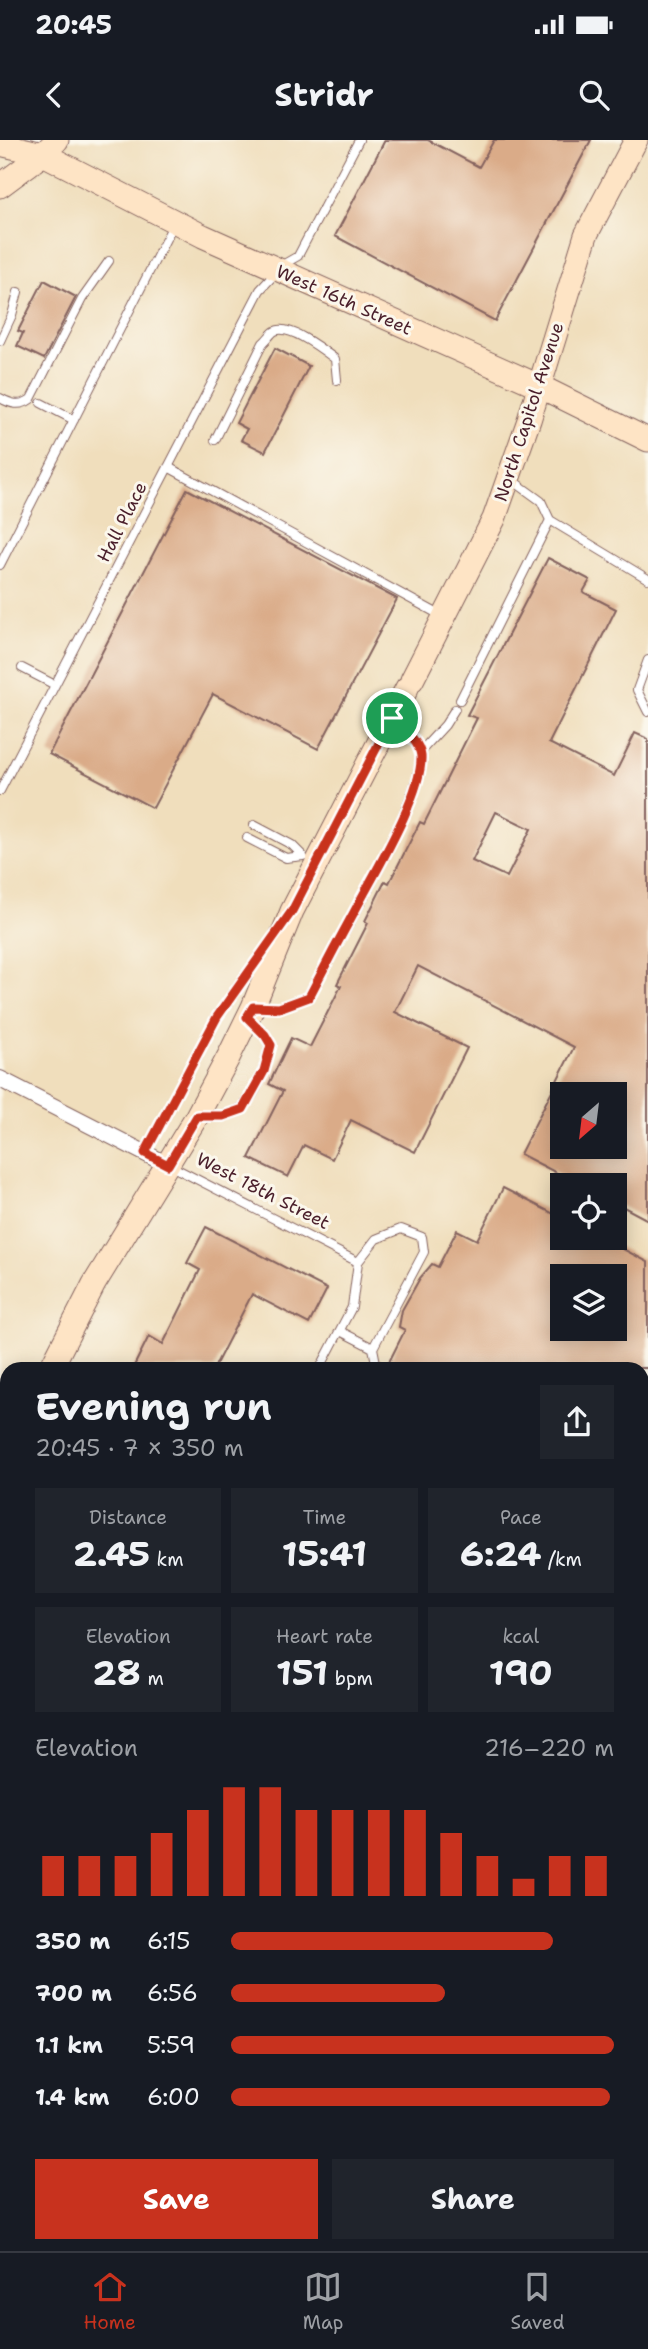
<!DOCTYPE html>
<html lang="en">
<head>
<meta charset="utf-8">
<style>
  body { margin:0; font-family:"Shantell Sans",sans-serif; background:#20242c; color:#f1f3f6; height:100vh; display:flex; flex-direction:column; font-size:26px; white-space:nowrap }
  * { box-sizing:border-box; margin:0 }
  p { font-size:23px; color:#9ea1a6 }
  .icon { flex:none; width:38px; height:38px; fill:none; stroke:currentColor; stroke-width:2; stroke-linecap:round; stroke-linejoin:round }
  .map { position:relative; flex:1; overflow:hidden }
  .details { position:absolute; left:0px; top:1222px; width:649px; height:891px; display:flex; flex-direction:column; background:#171b24; border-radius:21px 21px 0 0; box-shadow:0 4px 18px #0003 }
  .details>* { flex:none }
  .needle { width:46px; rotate:208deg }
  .tools { position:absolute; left:550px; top:942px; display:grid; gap:14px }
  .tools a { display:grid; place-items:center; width:77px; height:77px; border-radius:0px; background:#171b24; box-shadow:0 4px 18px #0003; font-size:35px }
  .pin { position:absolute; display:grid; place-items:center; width:60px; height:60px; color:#fff; margin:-30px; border:4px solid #fff; border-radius:50%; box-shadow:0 2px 7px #0007 }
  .round { display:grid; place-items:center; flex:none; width:74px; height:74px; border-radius:0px; background:#20242c }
  .head { display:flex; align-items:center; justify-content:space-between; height:119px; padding:0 35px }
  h1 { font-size:38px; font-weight:700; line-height:52px }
  .stats { display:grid; grid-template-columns:repeat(3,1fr); gap:10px; height:119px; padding:7px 35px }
  .stats div { display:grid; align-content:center; border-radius:0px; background:#20242c; text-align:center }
  .stats b { font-size:35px; font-weight:700 }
  .stats small { font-size:19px; font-weight:400 }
  .stats p { font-size:19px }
  .chart { height:196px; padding:14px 35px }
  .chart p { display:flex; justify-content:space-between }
  .chart svg { width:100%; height:126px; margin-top:7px; stroke:#c8321e; stroke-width:6 }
  .button { display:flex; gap:14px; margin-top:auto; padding:14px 35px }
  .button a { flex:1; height:80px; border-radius:0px; background:#c8321e; color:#fff; font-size:28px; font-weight:700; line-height:80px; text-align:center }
  .button a+a { background:#20242c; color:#f1f3f6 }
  ul { padding:0 35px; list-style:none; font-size:23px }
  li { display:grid; grid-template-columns:112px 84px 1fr; align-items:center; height:52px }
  li i { height:18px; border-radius:9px; background:#c8321e }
  .status { display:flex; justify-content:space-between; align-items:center; height:49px; padding:0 35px; background:#171b24; direction:ltr }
  .status svg { height:19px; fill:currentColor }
  header { display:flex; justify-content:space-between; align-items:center; height:91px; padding:0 35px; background:#171b24; font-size:32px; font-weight:700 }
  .tab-bar { display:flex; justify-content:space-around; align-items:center; height:98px; border-top:2px solid #363941; background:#171b24; font-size:19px; color:#9ea1a6 }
  .tab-bar a { display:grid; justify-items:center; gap:4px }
  .tab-bar .selected { color:#c8321e }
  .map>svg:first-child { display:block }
  .green { fill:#b8ce72; stroke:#81764e; stroke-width:2 }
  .building { fill:#daab88; fill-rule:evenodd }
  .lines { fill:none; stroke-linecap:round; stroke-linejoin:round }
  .lane-casing { stroke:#84625e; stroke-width:10 }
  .street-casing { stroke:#84625e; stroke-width:18 }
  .secondary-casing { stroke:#84625e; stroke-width:25 }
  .highway-casing { stroke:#84625e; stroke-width:32 }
  .lane { stroke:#fff; stroke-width:8 }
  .street { stroke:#fff; stroke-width:16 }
  .secondary { stroke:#fee4c5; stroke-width:23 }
  .highway { stroke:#fdbc6f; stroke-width:30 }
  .route-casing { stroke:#fff; stroke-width:14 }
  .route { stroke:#c8321e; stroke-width:9 }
  .labels { text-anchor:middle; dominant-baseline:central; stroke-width:6; stroke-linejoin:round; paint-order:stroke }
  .street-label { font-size:18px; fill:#4a1f2b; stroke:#fbf7ec }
</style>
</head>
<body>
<div class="status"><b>20:45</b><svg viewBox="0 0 49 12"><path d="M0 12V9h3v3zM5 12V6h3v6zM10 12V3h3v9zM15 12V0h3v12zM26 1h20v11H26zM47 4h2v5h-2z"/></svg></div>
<header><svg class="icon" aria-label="back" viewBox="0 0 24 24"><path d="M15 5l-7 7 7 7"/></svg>Stridr<svg class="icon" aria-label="search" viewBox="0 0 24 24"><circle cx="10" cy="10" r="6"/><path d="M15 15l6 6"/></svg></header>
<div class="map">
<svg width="648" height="2111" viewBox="0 0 648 2111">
  <rect width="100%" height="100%" fill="#fbf7ec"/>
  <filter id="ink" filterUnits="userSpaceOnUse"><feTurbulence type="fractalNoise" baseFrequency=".0143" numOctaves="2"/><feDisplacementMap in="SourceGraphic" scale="14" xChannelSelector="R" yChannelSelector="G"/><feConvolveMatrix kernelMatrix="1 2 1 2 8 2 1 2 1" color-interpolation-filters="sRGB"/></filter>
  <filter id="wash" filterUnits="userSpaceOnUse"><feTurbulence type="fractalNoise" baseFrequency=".00686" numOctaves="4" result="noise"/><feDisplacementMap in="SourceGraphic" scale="28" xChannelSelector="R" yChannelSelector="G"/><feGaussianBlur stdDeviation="1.57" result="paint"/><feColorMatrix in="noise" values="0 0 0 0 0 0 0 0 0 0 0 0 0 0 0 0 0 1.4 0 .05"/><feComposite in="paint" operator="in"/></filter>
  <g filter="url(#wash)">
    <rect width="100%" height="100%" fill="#f0debc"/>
    <path class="green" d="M648,1872v189l-6,4v-188z
      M344,2105h242l-8,6h-242z"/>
    <g id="blocks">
      <path class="building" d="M385,0h43l51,27 15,-27h97l-96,181 -160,-85z
        M44,140l32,17 -32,62 -27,-13 6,-13 -5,-2z
        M275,208l34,18 -44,86 -24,-12 6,-11 -11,-6z
        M187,349l210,110 -79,150 -105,-55 -60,114 -104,-54z
        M548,418l42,22 -7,12 33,17 -67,134 65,33 21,-43 13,6v481l-34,-18v-17h-34l-60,-31 54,-107 -156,-81 -23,46 72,36 -52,104 -64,-32 -19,39 -28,-14 -16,32 -39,-19 34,-67 -14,-7 22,-46 19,9 31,-61 -4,-2 31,-61 -3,-2 20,-40 4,2 31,-61 4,2 53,-106 -10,-3zM496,672l35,17 -24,48 -35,-16zM562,954h52v52h-52z
        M503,1048l59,30v19h38l48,25v106h-262l19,-38 -6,-3 3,-17 18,-32 12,-14 6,3 19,-37 20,10zM562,1136h52v52h-52z
        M206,1087l121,62 -18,35 -57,-30 -38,74h-81l16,-32 14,8 37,-74 -13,-7z"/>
    </g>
  </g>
  <g filter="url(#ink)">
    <use href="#blocks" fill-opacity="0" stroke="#84625e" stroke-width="2"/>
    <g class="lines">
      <g class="lane-casing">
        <path id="lane" d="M0,201l12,-26 6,-23
          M0,258c11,6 20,9 31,1l51,-100 27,-38
          M41,263l33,17
          M215,300l48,-97c4,-3 8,-10 12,-12 15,-7 48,19 60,28l2,21
          M168,327l274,149
          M512,340l29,21 9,19 98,59
          M0,425l173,-340
          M648,520l-11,30 11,22
          M22,528l33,17
          M460,560l90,-180
          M420,612l25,-27 10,-16
          M0,651l260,-501 24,-26 14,-8 61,-116
          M247,698l39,20 17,-2 -11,-11 -38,-20
          M256,867l23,1 29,-11c24,-43 119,-204 112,-244 -2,-13 -17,-24 -26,-33
          M200,976c7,0 16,1 23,0 31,-5 41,-44 47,-71l-5,-10 -16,-16
          M145,1013l72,-136 51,-72
          M171,1026l187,96
          M340,1191l33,17
          M320,1228l32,-61 6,-45 18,-23 25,-10 21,8 2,15 -51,96 4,20
          M0,1916l7,4
          M95,2105l1,6"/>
      </g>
      <g class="street-casing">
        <path id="street" d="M0,939l168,86"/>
      </g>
      <g class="secondary-casing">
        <path id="secondary" d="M0,4l43,10 160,82 336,150 109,54
          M0,46l43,-32 14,-14
          M412,540l82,-161 35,-99 57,-185 50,-95
          M51,1228l43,-84 103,-168 32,-60 24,-49 39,-96 115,-223
          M0,1328l7,-14
          M642,1843l6,-5
          M290,2111l8,-6"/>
      </g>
      <g class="highway-casing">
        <path id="highway" d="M642,2083l6,-4
          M603,2111l8,-6"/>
      </g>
      <use href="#lane" class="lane"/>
      <use href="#street" class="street"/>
      <use href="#secondary" class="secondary"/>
      <use href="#highway" class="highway"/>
    </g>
  </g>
  <g class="lines" filter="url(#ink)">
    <g class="route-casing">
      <path id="route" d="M392,578c11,11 27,22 29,38 2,36 -44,113 -62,147 -17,31 -34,63 -50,94l-30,11 -26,-1 -6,10 18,18 6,10 -7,26 -21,38 -20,7h-26l-29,49 -23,-12 72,-136 75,-106z"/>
    </g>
    <use href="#route" class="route"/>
  </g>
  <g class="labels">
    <g class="street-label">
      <text transform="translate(344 160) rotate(24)">West 16th Street</text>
      <text transform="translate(529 272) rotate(-72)">North Capitol Avenue</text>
      <text transform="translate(122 382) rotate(-63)">Hall Place</text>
      <text transform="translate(263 1051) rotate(27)">West 18th Street</text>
    </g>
  </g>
</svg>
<div class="tools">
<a><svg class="needle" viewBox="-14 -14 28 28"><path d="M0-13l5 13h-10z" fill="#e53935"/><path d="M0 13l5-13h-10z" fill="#9ea1a6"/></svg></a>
<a><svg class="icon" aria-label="locate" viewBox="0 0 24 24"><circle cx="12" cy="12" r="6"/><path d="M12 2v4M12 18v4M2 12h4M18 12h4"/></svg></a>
<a><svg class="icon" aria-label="layers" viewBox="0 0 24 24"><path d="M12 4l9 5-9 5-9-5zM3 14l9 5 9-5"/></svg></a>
</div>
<div class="pin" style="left:392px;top:578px;background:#1e9e55"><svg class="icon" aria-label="arrive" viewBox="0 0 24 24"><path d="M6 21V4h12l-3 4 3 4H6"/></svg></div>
<section class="details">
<div class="head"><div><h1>Evening run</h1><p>20:45 · 7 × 350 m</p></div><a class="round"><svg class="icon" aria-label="share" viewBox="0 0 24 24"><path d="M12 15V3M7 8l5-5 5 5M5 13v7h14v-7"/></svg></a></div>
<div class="stats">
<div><p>Distance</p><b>2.45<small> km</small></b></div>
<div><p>Time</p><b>15:41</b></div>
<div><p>Pace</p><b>6:24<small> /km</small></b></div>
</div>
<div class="stats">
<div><p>Elevation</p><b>28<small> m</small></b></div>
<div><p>Heart rate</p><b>151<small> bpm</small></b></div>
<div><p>kcal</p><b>190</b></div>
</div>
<div class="chart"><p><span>Elevation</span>216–220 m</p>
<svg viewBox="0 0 160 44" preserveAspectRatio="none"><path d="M5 44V30M15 44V30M25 44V30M35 44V22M45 44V14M55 44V6M65 44V6M75 44V14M85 44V14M95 44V14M105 44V14M115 44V22M125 44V30M135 44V38M145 44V30M155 44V30"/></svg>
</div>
<ul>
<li><b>350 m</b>6:15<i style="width:84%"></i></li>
<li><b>700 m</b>6:56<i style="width:56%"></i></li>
<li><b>1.1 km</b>5:59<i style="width:100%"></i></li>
<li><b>1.4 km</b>6:00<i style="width:99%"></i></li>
</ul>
<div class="button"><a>Save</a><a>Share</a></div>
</section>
</div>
<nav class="tab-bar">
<a class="selected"><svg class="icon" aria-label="home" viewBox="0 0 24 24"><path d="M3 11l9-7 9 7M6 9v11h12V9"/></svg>Home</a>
<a><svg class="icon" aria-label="map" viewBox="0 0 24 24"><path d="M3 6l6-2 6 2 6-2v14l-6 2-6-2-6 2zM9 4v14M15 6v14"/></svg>Map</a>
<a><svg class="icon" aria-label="saved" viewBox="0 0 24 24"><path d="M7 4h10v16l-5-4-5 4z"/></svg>Saved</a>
</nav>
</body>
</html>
